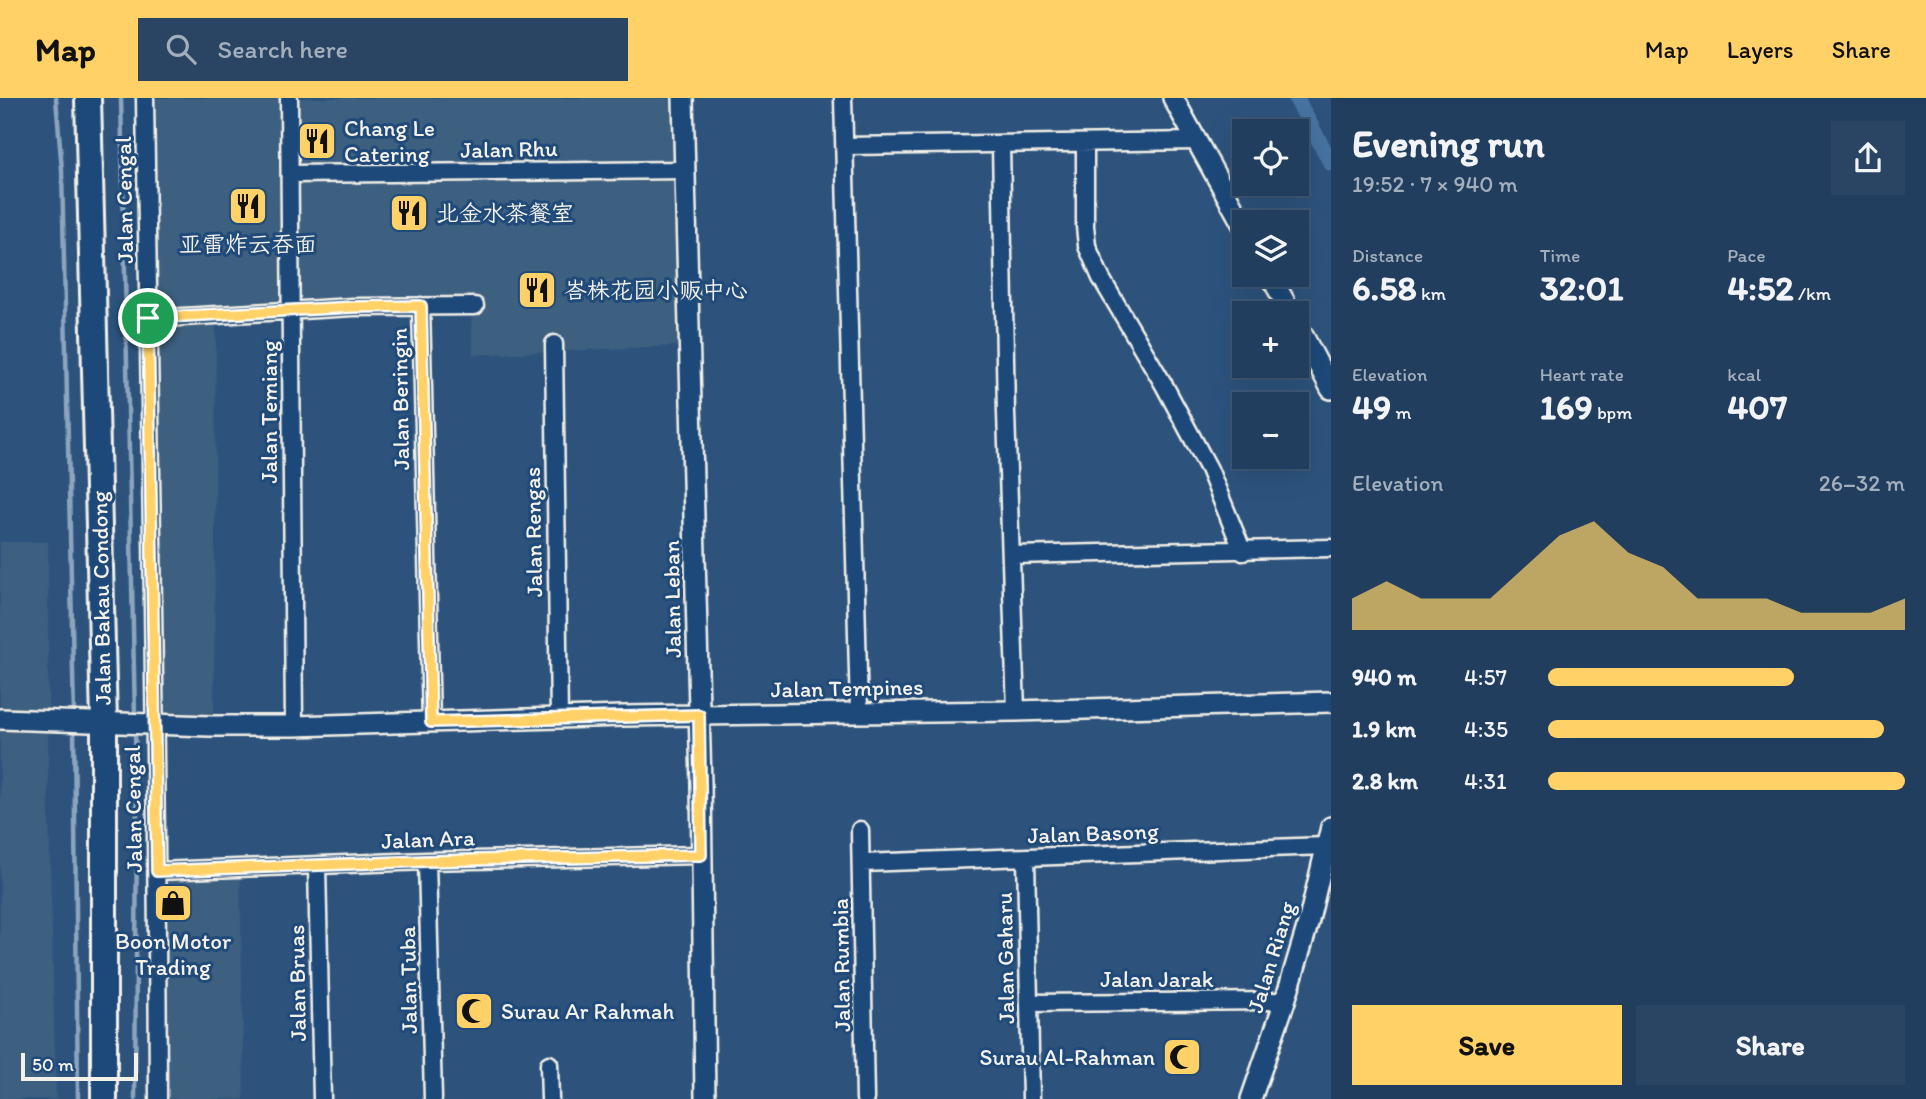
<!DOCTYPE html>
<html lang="en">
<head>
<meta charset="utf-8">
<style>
  body { margin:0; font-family:Itim,"LXGW WenKai TC",sans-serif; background:#2a4564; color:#f1f3f6; height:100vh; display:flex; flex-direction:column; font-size:26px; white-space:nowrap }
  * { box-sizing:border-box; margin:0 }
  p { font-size:23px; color:#a2aebc }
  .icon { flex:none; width:38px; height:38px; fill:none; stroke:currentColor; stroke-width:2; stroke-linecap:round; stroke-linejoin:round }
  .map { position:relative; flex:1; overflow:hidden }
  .panel { display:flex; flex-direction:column; background:#223e5e; width:595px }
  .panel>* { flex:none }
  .fabs { position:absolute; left:1232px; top:21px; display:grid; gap:14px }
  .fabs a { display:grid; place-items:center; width:77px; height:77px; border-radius:0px; background:#223e5e; box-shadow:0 7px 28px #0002,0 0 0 2px #3f5773; font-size:35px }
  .scale { position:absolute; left:21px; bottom:18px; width:117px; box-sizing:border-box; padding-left:7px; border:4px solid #f4f1e8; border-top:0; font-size:19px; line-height:24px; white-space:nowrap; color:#f4f1e8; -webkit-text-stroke:5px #1f4a7a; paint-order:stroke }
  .pin { position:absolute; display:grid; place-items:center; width:60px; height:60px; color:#fff; margin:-30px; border:4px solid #fff; border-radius:50%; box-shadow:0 2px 7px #0007 }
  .round { display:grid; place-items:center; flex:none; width:74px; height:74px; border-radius:0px; background:#2a4564 }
  .summary { display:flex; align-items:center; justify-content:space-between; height:119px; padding:0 21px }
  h1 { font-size:38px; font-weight:800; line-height:52px }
  .stats { display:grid; grid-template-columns:repeat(3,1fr); gap:10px; height:119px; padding:7px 21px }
  .stats div { display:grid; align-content:center }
  .stats b { font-size:35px; font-weight:800 }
  .stats small { font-size:19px; font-weight:400 }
  .stats p { font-size:19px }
  .chart { height:196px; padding:14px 21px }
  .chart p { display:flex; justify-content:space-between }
  .chart svg { width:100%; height:126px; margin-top:7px; fill:#ffd166; opacity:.7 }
  .action { display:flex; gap:14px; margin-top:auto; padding:14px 21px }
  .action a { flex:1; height:80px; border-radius:0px; background:#ffd166; color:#111; font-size:28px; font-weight:800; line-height:80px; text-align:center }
  .action a+a { background:#2a4564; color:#f1f3f6 }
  ul { padding:0 21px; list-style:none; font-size:23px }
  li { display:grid; grid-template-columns:112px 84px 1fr; align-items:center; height:52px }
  li i { height:18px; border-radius:9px; background:#ffd166 }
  header { display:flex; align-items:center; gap:42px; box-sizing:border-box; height:98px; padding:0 35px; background:#ffd166; color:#111 }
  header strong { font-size:33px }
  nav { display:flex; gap:38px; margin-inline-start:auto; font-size:24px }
  .search { width:490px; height:63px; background:#2a4564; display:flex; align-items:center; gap:18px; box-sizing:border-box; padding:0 24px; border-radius:0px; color:#a2aebc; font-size:26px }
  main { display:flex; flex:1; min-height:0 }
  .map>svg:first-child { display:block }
  .built { fill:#3e5e80 }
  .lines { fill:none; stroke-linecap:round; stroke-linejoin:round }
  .stream { stroke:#8ca5bd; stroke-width:4.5 }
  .canal { stroke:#4673a1; stroke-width:16 }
  .minor-casing { stroke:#f4f1e8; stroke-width:21 }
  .tertiary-casing { stroke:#f4f1e8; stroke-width:24 }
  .primary-casing { stroke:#f4f1e8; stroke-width:30 }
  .minor { stroke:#1f4a7a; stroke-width:16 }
  .tertiary { stroke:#1f4a7a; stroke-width:19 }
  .primary { stroke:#1f4a7a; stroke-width:24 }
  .route-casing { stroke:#fff; stroke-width:14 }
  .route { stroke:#ffd166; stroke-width:9 }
  .labels { text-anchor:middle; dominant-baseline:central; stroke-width:6; stroke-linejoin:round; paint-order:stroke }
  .poi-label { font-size:23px; fill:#f4f1e8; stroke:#1f4a7a; text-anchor:start }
  .street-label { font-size:23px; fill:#f4f1e8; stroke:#1f4a7a }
</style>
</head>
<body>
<header>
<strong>Map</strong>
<div class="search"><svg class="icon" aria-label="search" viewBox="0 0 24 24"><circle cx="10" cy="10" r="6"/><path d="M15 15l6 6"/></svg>Search here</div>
<nav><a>Map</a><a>Layers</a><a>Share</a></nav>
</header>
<main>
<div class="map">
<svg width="1331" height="1001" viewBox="0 0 1331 1001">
  <rect width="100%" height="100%" fill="#2d537d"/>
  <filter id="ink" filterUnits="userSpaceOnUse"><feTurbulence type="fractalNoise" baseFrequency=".0143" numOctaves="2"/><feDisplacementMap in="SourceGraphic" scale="14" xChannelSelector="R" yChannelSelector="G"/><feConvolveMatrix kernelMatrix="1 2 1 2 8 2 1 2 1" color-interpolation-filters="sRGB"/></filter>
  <g filter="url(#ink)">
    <path class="built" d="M139,0h554l4,247 -224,10 -2,-43 -188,4 -67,5 -2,414 -65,-3z
      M0,444h48v232l8,325h-56z
      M240,765l4,236h-91v-233z"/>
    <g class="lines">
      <path class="stream" d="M56,0l6,72 12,546
        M121,0l14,619
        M74,627l4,374
        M135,631l2,92 -2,278"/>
      <path class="canal" d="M1296,0l35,65"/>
      <g class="minor-casing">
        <path id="minor" d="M145,0c5,334 12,667 13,1001
          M289,0l5,628
          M843,0l16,613
          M1085,45v83l2,20 14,32 63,107 45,84 34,83
          M1001,46l5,269 10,298
          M846,48l351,-5
          M291,76l394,-4
          M421,208l10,416
          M148,221l205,-12 122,-1
          M554,246l5,375
          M1012,457l319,-7
          M860,732l5,269
          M1026,760l5,241
          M427,763l6,238
          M862,765l464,-17
          M317,768l5,233
          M157,773l270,-10 274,-6
          M1029,905l256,-2
          M549,966l1,35"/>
      </g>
      <g class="tertiary-casing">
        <path id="tertiary" d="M683,0l18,686 4,315
          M1173,0l71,129
          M1270,177l21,38
          M1297,226l34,65
          M0,621l210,7h84l329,-10 393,-5 315,-9
          M1251,1001l34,-98 23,-77 23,-97"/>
      </g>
      <g class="primary-casing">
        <path id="primary" d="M88,0l16,624v377"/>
      </g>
      <use href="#minor" class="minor"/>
      <use href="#tertiary" class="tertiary"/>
      <use href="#primary" class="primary"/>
    </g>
  </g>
  <g class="lines" filter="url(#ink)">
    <g class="route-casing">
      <path id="route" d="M421,208l10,416 268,-7 2,140 -274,6 -270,10 -9,-553 205,-11z"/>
    </g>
    <use href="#route" class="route"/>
  </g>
  <defs>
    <g id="restaurant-square" transform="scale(2.0125)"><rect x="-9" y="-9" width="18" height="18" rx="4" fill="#ffd166" stroke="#1f4a7a"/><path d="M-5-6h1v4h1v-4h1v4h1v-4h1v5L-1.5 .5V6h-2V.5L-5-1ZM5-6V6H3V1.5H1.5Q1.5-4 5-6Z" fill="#111"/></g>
    <g id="shop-square" transform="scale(2.0125)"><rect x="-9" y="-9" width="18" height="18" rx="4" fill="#ffd166" stroke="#1f4a7a"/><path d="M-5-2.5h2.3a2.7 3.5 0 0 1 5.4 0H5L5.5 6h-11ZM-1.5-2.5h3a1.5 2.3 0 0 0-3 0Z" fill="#111"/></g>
    <g id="mosque-square" transform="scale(2.0125)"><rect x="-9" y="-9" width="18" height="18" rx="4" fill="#ffd166" stroke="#1f4a7a"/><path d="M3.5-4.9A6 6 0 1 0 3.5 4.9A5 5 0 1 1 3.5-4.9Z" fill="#111"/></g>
  </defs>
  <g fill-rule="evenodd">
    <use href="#restaurant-square" x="317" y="43"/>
    <use href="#restaurant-square" x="248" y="108"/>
    <use href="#restaurant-square" x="409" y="115"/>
    <use href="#restaurant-square" x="537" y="192"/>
    <use href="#shop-square" x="173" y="805"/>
    <use href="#mosque-square" x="474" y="913"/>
    <use href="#mosque-square" x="1182" y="959"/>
  </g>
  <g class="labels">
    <g class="poi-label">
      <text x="344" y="30">Chang Le<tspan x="344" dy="26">Catering</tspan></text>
      <text x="436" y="115">北金水茶餐室</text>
      <text x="248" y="146" text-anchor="middle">亚雷炸云吞面</text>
      <text x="564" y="192">峇株花园小贩中心</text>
      <text x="173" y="843" text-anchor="middle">Boon Motor<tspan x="173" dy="26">Trading</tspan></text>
      <text x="501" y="913">Surau Ar Rahmah</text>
      <text x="1155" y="959" text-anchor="end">Surau Al-Rahman</text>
    </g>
    <g class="street-label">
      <text transform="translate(509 51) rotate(-1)">Jalan Rhu</text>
      <text transform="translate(124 102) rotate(-91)">Jalan Cengal</text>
      <text transform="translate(400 301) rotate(-91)">Jalan Beringin</text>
      <text transform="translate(269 314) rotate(-90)">Jalan Temiang</text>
      <text transform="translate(533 434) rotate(-91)">Jalan Rengas</text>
      <text transform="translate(101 500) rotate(-91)">Jalan Bakau Condong</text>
      <text transform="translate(672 501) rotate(-91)">Jalan Leban</text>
      <text transform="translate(847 590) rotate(-1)">Jalan Tempines</text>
      <text transform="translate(133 711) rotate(-91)">Jalan Cengal</text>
      <text transform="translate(1093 735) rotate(-2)">Jalan Basong</text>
      <text transform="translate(428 741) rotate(-2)">Jalan Ara</text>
      <text transform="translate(1271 859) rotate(-73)">Jalan Riang</text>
      <text transform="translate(1005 860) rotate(-91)">Jalan Gaharu</text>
      <text transform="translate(841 867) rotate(-91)">Jalan Rumbia</text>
      <text x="1157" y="881">Jalan Jarak</text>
      <text transform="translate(408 882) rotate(-91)">Jalan Tuba</text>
      <text transform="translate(297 885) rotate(-91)">Jalan Bruas</text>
    </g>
  </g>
</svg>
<div class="fabs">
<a><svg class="icon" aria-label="locate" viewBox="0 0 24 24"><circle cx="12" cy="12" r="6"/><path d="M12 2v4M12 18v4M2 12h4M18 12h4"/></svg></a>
<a><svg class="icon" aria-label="layers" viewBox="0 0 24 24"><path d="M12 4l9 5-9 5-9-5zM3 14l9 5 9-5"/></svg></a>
<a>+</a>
<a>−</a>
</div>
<div class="scale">50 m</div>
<div class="pin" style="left:148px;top:220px;background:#1e9e55"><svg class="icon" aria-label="arrive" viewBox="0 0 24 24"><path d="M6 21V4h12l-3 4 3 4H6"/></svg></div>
</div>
<section class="panel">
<div class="summary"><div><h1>Evening run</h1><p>19:52 · 7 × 940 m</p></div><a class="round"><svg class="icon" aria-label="share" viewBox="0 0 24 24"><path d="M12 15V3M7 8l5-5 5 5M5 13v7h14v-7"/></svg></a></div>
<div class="stats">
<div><p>Distance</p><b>6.58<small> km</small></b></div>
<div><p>Time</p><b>32:01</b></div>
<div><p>Pace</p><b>4:52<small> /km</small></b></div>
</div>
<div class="stats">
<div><p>Elevation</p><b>49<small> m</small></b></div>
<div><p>Heart rate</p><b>169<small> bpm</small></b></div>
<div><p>kcal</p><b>407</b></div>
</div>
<div class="chart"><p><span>Elevation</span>26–32 m</p>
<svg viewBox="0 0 160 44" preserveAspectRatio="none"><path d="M0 44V33L10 27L20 33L30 33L40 33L50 22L60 11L70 6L80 17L90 22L100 33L110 33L120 33L130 38L140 38L150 38L160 33V44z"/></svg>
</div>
<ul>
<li><b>940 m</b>4:57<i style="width:69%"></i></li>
<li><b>1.9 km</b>4:35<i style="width:94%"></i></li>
<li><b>2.8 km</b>4:31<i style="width:100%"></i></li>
</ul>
<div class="action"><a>Save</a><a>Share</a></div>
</section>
</main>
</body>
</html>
